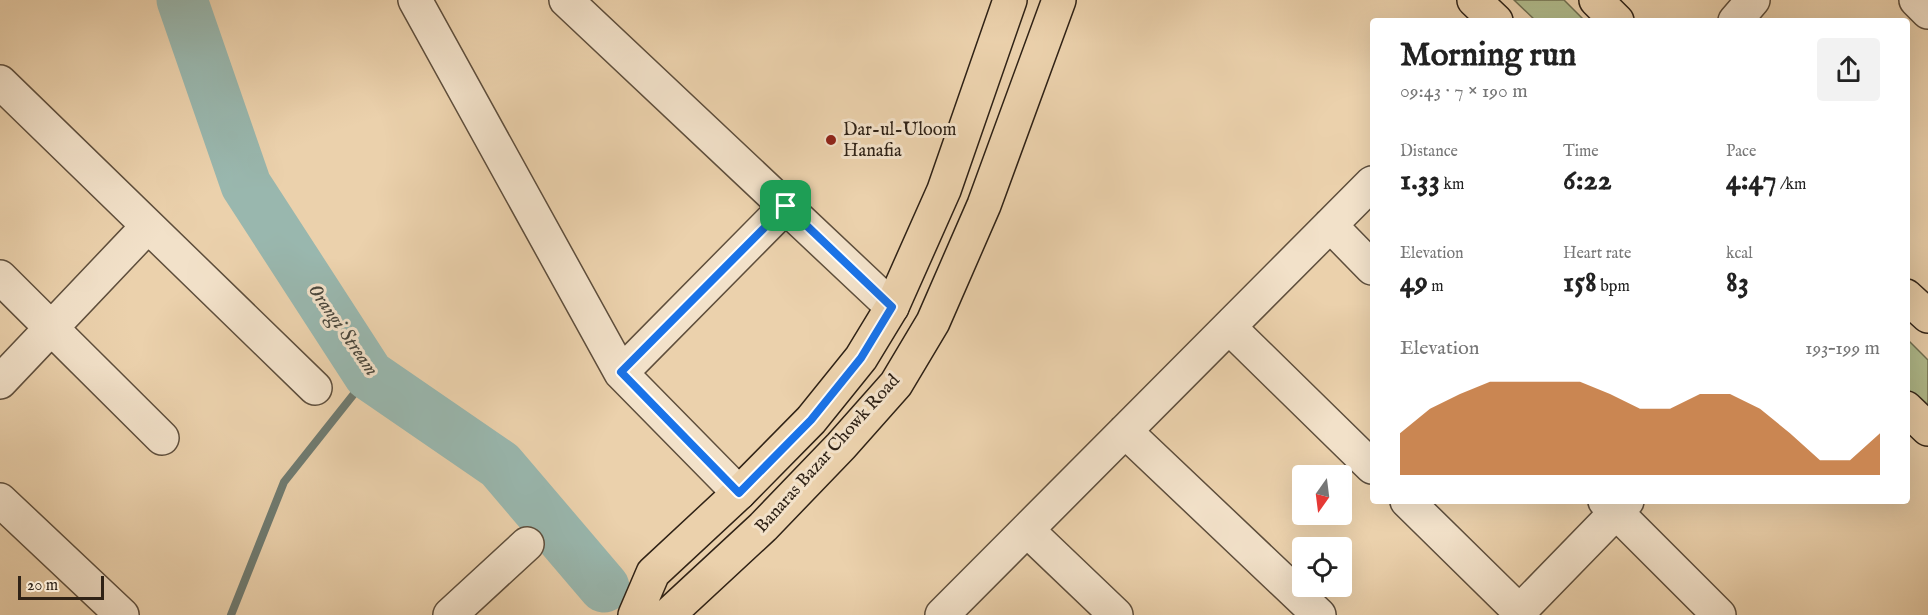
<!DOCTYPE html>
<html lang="en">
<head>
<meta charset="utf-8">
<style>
  body { margin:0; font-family:"IM FELL English",serif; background:#f2f2f2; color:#222; height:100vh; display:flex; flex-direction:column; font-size:22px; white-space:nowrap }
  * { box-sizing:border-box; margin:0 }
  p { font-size:20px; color:#767676 }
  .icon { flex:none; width:33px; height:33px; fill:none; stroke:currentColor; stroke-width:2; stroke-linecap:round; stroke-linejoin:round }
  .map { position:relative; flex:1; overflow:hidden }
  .panel { position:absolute; left:1370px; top:18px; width:540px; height:486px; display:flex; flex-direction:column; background:#fff; border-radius:6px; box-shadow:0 6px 24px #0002 }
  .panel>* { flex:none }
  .needle { width:39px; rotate:194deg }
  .tools { position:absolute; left:1292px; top:465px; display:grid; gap:12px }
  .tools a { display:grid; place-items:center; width:60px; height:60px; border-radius:6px; background:#fff; box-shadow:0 6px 24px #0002; font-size:30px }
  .scale { position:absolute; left:18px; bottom:15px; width:86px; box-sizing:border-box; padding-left:6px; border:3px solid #2f2216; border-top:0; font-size:16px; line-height:21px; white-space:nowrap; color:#2f2216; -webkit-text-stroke:4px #f2e1c9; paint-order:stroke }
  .pin { position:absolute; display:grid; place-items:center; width:51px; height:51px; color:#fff; margin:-26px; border-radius:12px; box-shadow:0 3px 9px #0006 }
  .round { display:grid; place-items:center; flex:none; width:63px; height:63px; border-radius:6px; background:#f2f2f2 }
  .summary { display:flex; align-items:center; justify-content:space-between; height:102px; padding:0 30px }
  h1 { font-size:33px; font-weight:700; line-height:45px }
  .figures { display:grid; grid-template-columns:repeat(3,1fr); gap:9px; height:102px; padding:6px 30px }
  .figures div { display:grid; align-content:center }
  .figures b { font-size:30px; font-weight:700 }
  .figures small { font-size:16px; font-weight:400 }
  .figures p { font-size:16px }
  .chart { height:168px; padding:12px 30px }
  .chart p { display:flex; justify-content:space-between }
  .chart svg { width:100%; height:108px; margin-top:6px; fill:#b45309; opacity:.7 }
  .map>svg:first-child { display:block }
  .green { fill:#b1bd8e; stroke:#707052; stroke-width:1.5 }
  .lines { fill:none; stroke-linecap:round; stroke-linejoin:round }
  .stream { stroke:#6f7b71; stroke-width:8 }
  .river { stroke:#99b7ae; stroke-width:51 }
  .minor-casing { stroke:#5e4e3c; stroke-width:36 }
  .major-casing { stroke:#2f2216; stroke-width:36 }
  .minor { stroke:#f2e1c9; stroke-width:33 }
  .major { stroke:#ebd1ac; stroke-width:33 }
  .route-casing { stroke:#fff; stroke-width:12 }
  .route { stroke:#1a73e8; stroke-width:8 }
  .poi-dot { fill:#8f2418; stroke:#f2e1c9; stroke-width:2 }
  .labels { text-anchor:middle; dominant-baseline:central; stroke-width:6; stroke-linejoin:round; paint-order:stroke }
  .poi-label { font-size:18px; fill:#2f2216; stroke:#f2e1c9; text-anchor:start }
  .street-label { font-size:18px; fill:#2f2216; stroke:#f2e1c9 }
  .water-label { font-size:20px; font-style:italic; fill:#4a473c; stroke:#f2e1c9 }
</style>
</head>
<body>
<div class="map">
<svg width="1928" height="615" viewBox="0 0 1928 615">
  <rect width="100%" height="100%" fill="#ebd1ac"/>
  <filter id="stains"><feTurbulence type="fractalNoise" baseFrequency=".00333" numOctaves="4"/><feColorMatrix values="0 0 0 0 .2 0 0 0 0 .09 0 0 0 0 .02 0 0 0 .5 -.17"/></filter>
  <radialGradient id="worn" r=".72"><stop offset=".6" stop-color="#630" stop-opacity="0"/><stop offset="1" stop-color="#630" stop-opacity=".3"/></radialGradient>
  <path class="green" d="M1514,0h50l21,21h-49z
    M1906,338l22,22v52l-21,-21z"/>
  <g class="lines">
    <path class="stream" d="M231,615l53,-133 85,-107"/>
    <path class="river" d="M182,0l64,185 123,190 131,90 104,122"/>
    <g class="minor-casing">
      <path id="minor" d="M415,0l206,373 118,120
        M566,0l326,307
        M1916,0l12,12
        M1735,21l18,-21
        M0,82l315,306
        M1330,225l42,43
        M0,277l162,161
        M1229,327l143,140
        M621,373l165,-167
        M0,382l148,-156
        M1125,431l194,184
        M0,500l122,115
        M1407,501l116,114
        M1605,501l114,114
        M1027,530l89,85
        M450,615l77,-71
        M942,615l430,-432
        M1516,615l111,-114"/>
    </g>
    <g class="major-casing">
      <path id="major" d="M1474,0l22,21
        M1596,0l21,21
        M1906,296l22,20
        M1906,408l22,21
        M635,615l18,-42 86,-80 72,-73 50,-62 31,-51 52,-117 66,-190
        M668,615l95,-88 78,-81 55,-62 37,-62 51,-117 75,-205"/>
    </g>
    <use href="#minor" class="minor"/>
    <use href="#major" class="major"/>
  </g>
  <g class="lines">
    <g class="route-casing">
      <path id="route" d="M786,206l106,101 -31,51 -50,62 -72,73 -118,-121z"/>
    </g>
    <use href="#route" class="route"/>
  </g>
  <circle class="poi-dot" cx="831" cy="140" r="6"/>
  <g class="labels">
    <g class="poi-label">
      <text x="843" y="130">Dar-ul-Uloom<tspan x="843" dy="21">Hanafia</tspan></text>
    </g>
    <g class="street-label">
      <text transform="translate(828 454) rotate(-48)">Banaras Bazar Chowk Road</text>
    </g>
    <g class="water-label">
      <text transform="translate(343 330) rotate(55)">Orangi Stream</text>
    </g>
  </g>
  <rect width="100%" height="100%" filter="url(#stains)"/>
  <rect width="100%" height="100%" fill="url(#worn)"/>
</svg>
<div class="tools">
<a><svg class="needle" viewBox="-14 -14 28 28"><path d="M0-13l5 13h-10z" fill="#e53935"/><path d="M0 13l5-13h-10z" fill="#767676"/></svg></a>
<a><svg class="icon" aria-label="locate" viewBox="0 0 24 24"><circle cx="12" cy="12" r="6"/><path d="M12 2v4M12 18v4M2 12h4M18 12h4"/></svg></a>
</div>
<div class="scale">20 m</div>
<div class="pin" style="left:786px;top:206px;background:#1e9e55"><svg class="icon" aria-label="arrive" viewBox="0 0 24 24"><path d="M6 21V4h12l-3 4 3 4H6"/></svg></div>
<section class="panel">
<div class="summary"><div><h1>Morning run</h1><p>09:43 · 7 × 190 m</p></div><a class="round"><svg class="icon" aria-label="share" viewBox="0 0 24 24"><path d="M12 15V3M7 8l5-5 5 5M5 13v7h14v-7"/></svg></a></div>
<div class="figures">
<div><p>Distance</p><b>1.33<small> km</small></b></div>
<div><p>Time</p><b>6:22</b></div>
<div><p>Pace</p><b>4:47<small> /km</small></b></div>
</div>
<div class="figures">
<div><p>Elevation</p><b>49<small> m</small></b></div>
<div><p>Heart rate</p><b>158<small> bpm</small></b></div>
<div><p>kcal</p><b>83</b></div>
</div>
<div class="chart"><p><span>Elevation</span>193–199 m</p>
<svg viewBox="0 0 160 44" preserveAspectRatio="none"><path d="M0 44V27L10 17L20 11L30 6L40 6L50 6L60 6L70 11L80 17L90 17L100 11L110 11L120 17L130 27L140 38L150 38L160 27V44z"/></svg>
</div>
</section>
</div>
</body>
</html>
